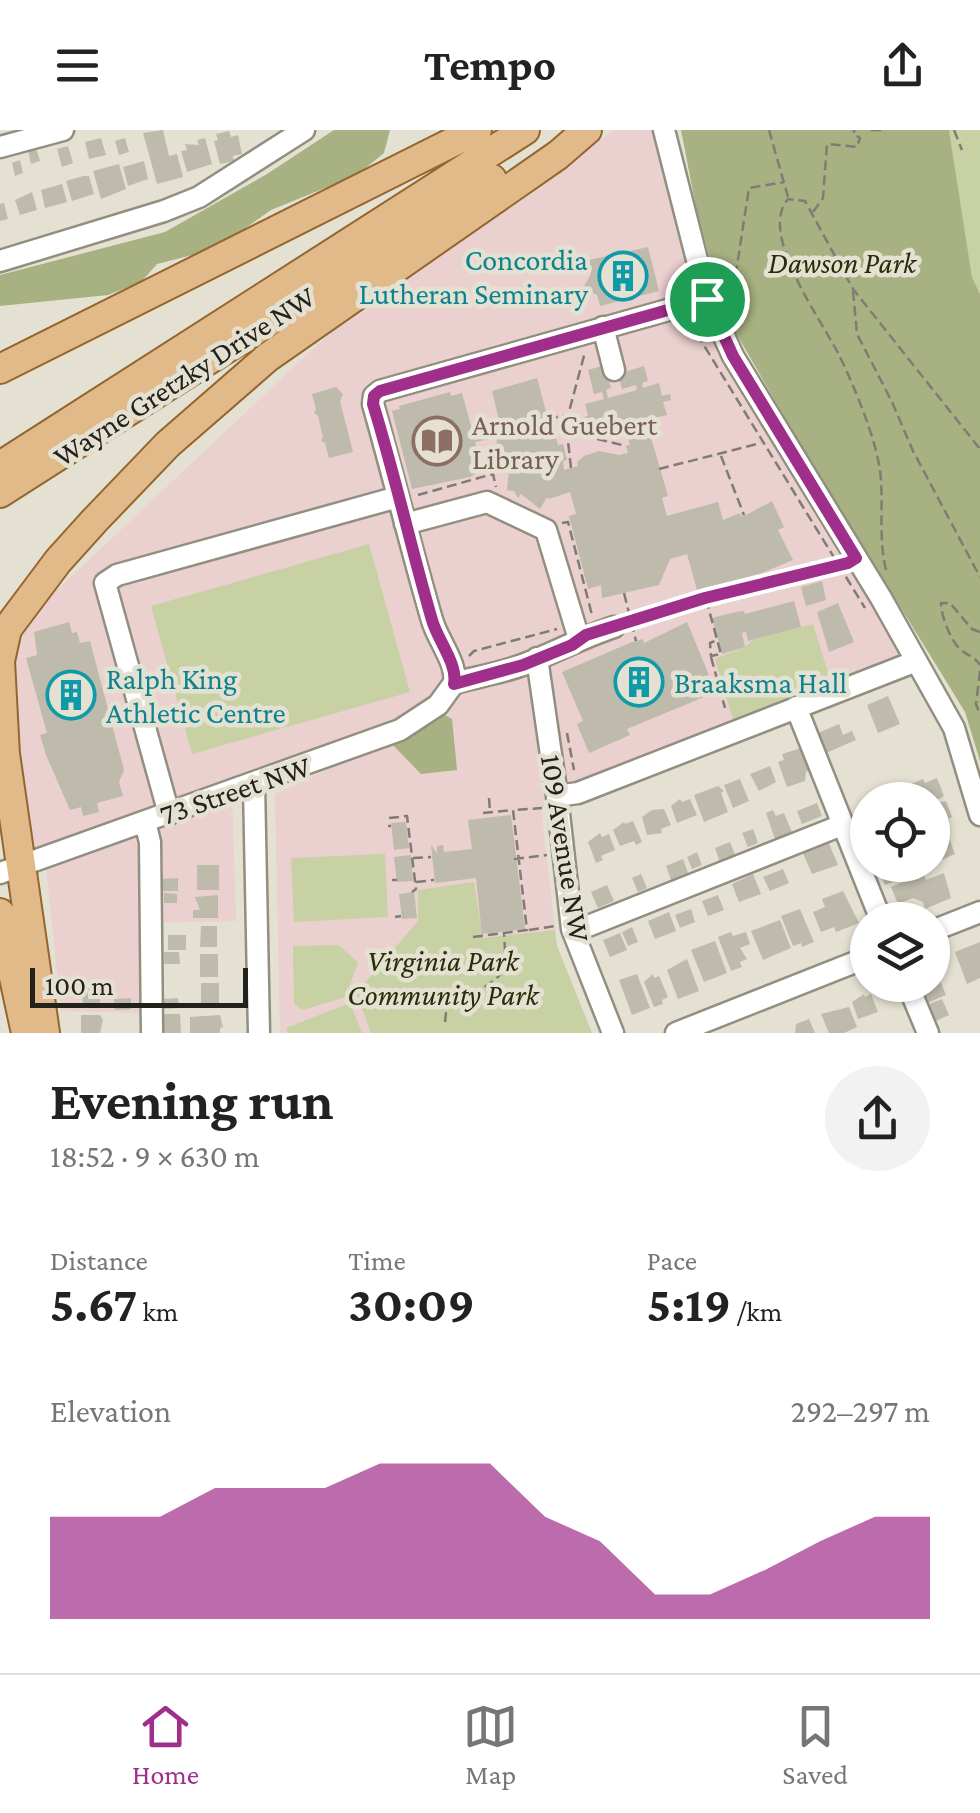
<!DOCTYPE html>
<html lang="en">
<head>
<meta charset="utf-8">
<style>
  body { margin:0; font-family:"Crimson Pro",serif; background:#f2f2f2; color:#222; height:100vh; display:flex; flex-direction:column; font-size:38px; white-space:nowrap }
  * { box-sizing:border-box; margin:0 }
  p { font-size:32px; color:#767676 }
  .icon { flex:none; width:55px; height:55px; fill:none; stroke:currentColor; stroke-width:2; stroke-linecap:round; stroke-linejoin:round }
  .map { position:relative; height:903px; overflow:hidden }
  .side { display:flex; flex-direction:column; background:#fff; flex:1 }
  .side>* { flex:none }
  .tools { position:absolute; left:850px; top:652px; display:grid; gap:20px }
  .tools a { display:grid; place-items:center; width:100px; height:100px; border-radius:50%; background:#fff; box-shadow:0 2px 8px #0004; font-size:50px }
  .scale { position:absolute; left:30px; bottom:25px; width:218px; box-sizing:border-box; padding-left:10px; border:5px solid #22211b; border-top:0; font-size:28px; line-height:35px; white-space:nowrap; color:#22211b; -webkit-text-stroke:8px #e5e1d2; paint-order:stroke }
  .pin { position:absolute; display:grid; place-items:center; width:85px; height:85px; color:#fff; margin:-42px; border:5px solid #fff; border-radius:50%; box-shadow:0 2px 10px #0007 }
  .round { display:grid; place-items:center; flex:none; width:105px; height:105px; border-radius:52px; background:#f2f2f2 }
  .summary { display:flex; align-items:center; justify-content:space-between; height:170px; padding:0 50px }
  h1 { font-size:55px; font-weight:700; line-height:75px }
  .stats { display:grid; grid-template-columns:repeat(3,1fr); gap:15px; height:170px; padding:10px 50px }
  .stats div { display:grid; align-content:center }
  .stats b { font-size:50px; font-weight:700 }
  .stats small { font-size:28px; font-weight:400 }
  .stats p { font-size:28px }
  .chart { height:280px; padding:20px 50px }
  .chart p { display:flex; justify-content:space-between }
  .chart svg { width:100%; height:180px; margin-top:10px; fill:#a02e8b; opacity:.7 }
  header { display:flex; justify-content:space-between; align-items:center; height:130px; padding:0 50px; background:#fff; font-size:45px; font-weight:700 }
  .tabs { display:flex; justify-content:space-around; align-items:center; height:140px; border-top:2px solid #e0e0e0; background:#fff; font-size:28px; color:#767676 }
  .tabs a { display:grid; justify-items:center; gap:5px }
  .tabs .active { color:#a02e8b }
  .map>svg:first-child { display:block }
  .education { fill:#ead0ce }
  .green { fill:#c7d1a4 }
  .forest { fill:#a7b181 }
  .building { fill:#bebaac }
  .lines { fill:none; stroke-linecap:round; stroke-linejoin:round }
  .minor-casing { stroke:#928f81; stroke-width:25 }
  .major-casing { stroke:#92662e; stroke-width:32 }
  .path { stroke:#7f7d73; stroke-width:2.5; stroke-dasharray:10 5; stroke-linecap:butt }
  .minor { stroke:#fff; stroke-width:20 }
  .major { stroke:#e2b988; stroke-width:28 }
  .path-bridge { stroke:#7f7d73; stroke-width:2.5; stroke-dasharray:10 5; stroke-linecap:butt }
  .route-casing { stroke:#fff; stroke-width:20 }
  .route { stroke:#a02e8b; stroke-width:12 }
  .labels { text-anchor:middle; dominant-baseline:central; stroke-width:9; stroke-linejoin:round; paint-order:stroke }
  .culture-label { font-size:30px; fill:#0d838f; stroke:#e5e1d2; text-anchor:start }
  .park-label { font-size:30px; font-style:italic; fill:#272d07; stroke:#e5e1d2 }
  .street-label { font-size:30px; fill:#22211b; stroke:#e5e1d2 }
  .education-label { font-size:30px; fill:#785e54; stroke:#e5e1d2; text-anchor:start }
</style>
</head>
<body>
<header><svg class="icon" aria-label="menu" viewBox="0 0 24 24"><path d="M4 6h16M4 12h16M4 18h16"/></svg>Tempo<svg class="icon" aria-label="share" viewBox="0 0 24 24"><path d="M12 15V3M7 8l5-5 5 5M5 13v7h14v-7"/></svg></header>
<div class="map">
<svg width="980" height="903" viewBox="0 0 980 903">
  <rect width="100%" height="100%" fill="#e5e1d2"/>
  <path class="education" d="M614,0h50l43,169 207,363 -373,146 16,138 35,87h-312l-5,-239 169,-79 -7,-10 -205,87 4,129 -91,2 1,90 -85,-2 -16,-153 -23,7 -22,-136v-118l44,-9 300,-282z"/>
  <path class="green" d="M949,0h31v164l-8,-17z
    M369,414l41,148 -218,62 -41,-148z
    M813,494l21,68 -98,38 -21,-71 30,-12 8,-7z
    M385,724l3,63 -94,5 -3,-64z
    M474,752l9,56 72,-8 2,16 35,87h-221l-15,-40 62,-72v-31z
    M338,815l20,17 -12,35 -44,13 -8,-7 -1,-57z
    M350,873l12,30h-74l-2,-5z"/>
  <path class="forest" d="M334,0h56l-6,23 -27,22 -86,35 -55,39 -59,15 -16,18 -33,13 -108,11v-31l165,-43 102,-58z
    M681,0h268l23,147 8,17v467l-15,-49 -165,-268 -75,-130 -29,-107z
    M445,585l7,4 5,51 -36,4 -32,-33z"/>
  <path class="building" d="M163,0l6,26 8,-2 6,23 -26,7 -14,-51z
    M229,1l2,6 7,-2 4,19 -9,2 1,5 -14,3 -6,-23 4,-1 -2,-6z
    M101,8l5,17 -17,4 -4,-17z
    M125,8l4,14 -10,3 -4,-14z
    M205,8l7,26 -25,8 -6,-21 6,-1 -2,-6 14,1 -2,-5z
    M68,16l5,17 -11,4 -5,-18z
    M36,18l4,13 -9,3 -3,-13z
    M20,30l3,13 -8,3 -3,-13z
    M144,31l4,18 -20,7 -5,-19z
    M119,34l7,25 -25,10 -8,-28z
    M83,46h6l5,18 -22,7 -6,-20z
    M62,54l5,18 -22,6 -4,-18z
    M32,62l5,18 -17,5 -5,-15z
    M4,73l4,16 -8,2v-17z
    M648,117l11,44 -59,15 -3,-11 -14,-7 8,-14 -2,-14z
    M605,235l6,23 -5,2 2,8 29,-8 -1,-5 -14,4 -4,-15 26,-8 4,15 -6,2 1,5 16,-5 3,13 8,-2 1,6 -8,2 4,13 -36,8 3,10 7,-2 2,5 7,-2 18,62 -6,2 5,18 51,-14 5,18 17,-7 1,3 7,-2 24,-13 12,26 -6,3 15,30 -31,13 -65,17 -10,-36 -17,5 -11,26 -57,13 -1,-13 -13,4 -19,-73 7,-2 -6,-22 -21,7 -2,-2 -7,12 -19,-15 -3,4 -4,-7 -7,-1 2,-19 5,-4 -3,-10 -8,-1 1,-8 -6,-1 -2,-9 -21,4 7,28 -12,7 -58,12 -20,-78 8,-2 -1,-3 51,-14 1,4 11,-3 11,40 27,-9 -8,-33 45,-13 16,60 3,-1 2,8 5,-1 4,16 -4,1 1,9 14,-4 -1,-4 7,-6 15,-5 20,4 9,-2 -2,-7 4,-1 -6,-20 -31,8 -3,-10 -11,3 -2,-7 11,-3 -3,-12 19,-5 -2,-7 -8,2 -6,-24z
    M336,257l7,7 -3,7 13,51 -24,6 -4,-15 -4,-2 2,-4 -5,-21 -4,-3 2,-4 -4,-15z
    M822,451l4,19 -20,6 -5,-19z
    M794,471l7,26 -53,14 -2,-9 -4,1 3,14 -23,7 -10,-36 24,-6 8,-1 1,3z
    M838,473l16,39 -25,10 -12,-40z
    M69,492l3,11 5,-1 3,11 10,-2 34,129 -5,12 4,14 -26,7 2,9 -16,4 -2,-9 -11,3 -24,-55 -6,-20 7,-2 -21,-75 11,-3 -3,-23z
    M687,492l29,70 -89,37 3,6 -41,18 -12,-29 6,-3 -21,-49 70,-30 11,-3 1,4z
    M888,566l12,28 -22,9 -11,-28z
    M839,594l4,11 9,-4 4,9 -30,13 -8,-20z
    M801,618l9,22 -4,2 -1,9 -18,6 -9,-25 6,-2 -2,-6z
    M770,636l6,16 -17,9 -9,-17z
    M937,648l7,18 -3,2 -9,3 -23,-1 -5,-13 19,-8 2,4z
    M740,649l9,22 -16,7 -9,-23z
    M718,656l6,5 -3,2 7,19 -24,10 -10,-27z
    M680,669l2,3 8,-3 7,16 -20,8 -6,-17z
    M946,671l6,16 -4,2 2,3 -18,7v-25z
    M817,673l5,13 -20,8 -5,-13z
    M868,677v19l-7,3 -7,-17z
    M664,679l7,16 -10,4 1,4 -15,2 -5,-18 10,-7z
    M773,680l3,6 8,-3 8,19 -17,7 -9,-26z
    M511,685l14,114 -43,5 -6,-56 -41,5 -4,-38 6,8v-7l6,-1 1,7 28,-3 -4,-29z
    M633,691l9,21 -6,3 -2,-4 -14,5 -7,-16 11,-8 1,2z
    M406,692l3,26 -15,2 -3,-27z
    M753,699l5,14 -10,4 -6,-14z
    M942,700l2,6 4,-1 7,19 -23,10v-31z
    M600,703l2,4 7,-3 6,16 -14,6 2,4 -7,3 -8,-21z
    M828,711l10,24 -26,9 -10,-23z
    M730,712l6,15 -16,6 -5,-15z
    M697,722l5,13 -10,4 -5,-12z
    M411,725l2,26 -16,1 -3,-25z
    M683,729l5,14 -17,7 -5,-14z
    M197,735h22v25h-22z
    M877,735h22l5,12 -19,8z
    M783,739l6,14 -19,8 -7,-14z
    M944,743l7,25 -26,11 -2,-7 -10,-4 -15,6 -7,-17 24,-10 9,-2 2,5z
    M641,744l6,14 -9,4 -6,-14z
    M753,744l8,20 -22,8 -7,-18z
    M178,748v13h-17v-12z
    M607,755l7,16 -16,7 -7,-16z
    M843,761l16,32 -23,9 -2,-5 -13,5 -8,-20 12,-5 -3,-8z
    M414,762l3,26 -15,1 -3,-25z
    M164,763l13,1v9h-13z
    M218,765v23h-25v-8h7l-5,-13z
    M718,765l6,15 -16,6 -6,-15z
    M691,779l4,13 -15,6 -5,-13z
    M800,779l14,33 -12,5 -1,-4 -8,3 -12,-30z
    M669,782l7,19 -21,8 -7,-18z
    M780,790l11,28 -28,12 -12,-29z
    M201,796h16v21h-17z
    M632,797l6,15 -10,4 -6,-14z
    M731,802l2,4 13,-4 4,12 -10,4 7,11 -7,3 2,5 -11,4 -13,-34z
    M620,803l7,17 -17,7 -7,-17z
    M168,805h18v15h-18z
    M715,811l12,32 -23,9 -13,-32z
    M980,812v36l-13,6 -12,-32z
    M164,822h15l1,12h-16z
    M200,824h18v23h-18z
    M687,829l12,32 -21,8 -11,-29z
    M637,844l13,34 -18,7 -13,-35z
    M653,844l1,4 5,-2 9,21 -6,3 1,4 -9,3 -10,-25z
    M939,848l7,17 -21,9 -7,-17 14,-2v-4z
    M201,853h18v23h-18z
    M100,854v24h-17l-1,-23z
    M864,864l1,3 6,-3 7,18 -20,7 -6,-17z
    M131,868v11l-16,1 -1,-11z
    M178,868l1,10 -16,1v-10z
    M942,869l7,16 -18,8 -7,-17z
    M849,877l8,20 -13,6h-15l-8,-19z
    M163,884h17l1,19h-18z
    M81,885h19l3,5 -3,13h-19z
    M220,885l3,12 -3,1v5h-30v-16z
    M809,889l6,14h-20l1,-9z"/>
  <g class="lines">
    <g class="minor-casing">
      <path id="minor" d="M664,0l43,169 26,57 148,242 73,130 26,87
        M0,17l63,-17
        M0,131l164,-50 35,-14 105,-67
        M603,197l11,43
        M405,394l82,-22 59,28 33,109
        M537,528l20,138 15,133 41,104
        M454,553c4,-19 -17,-44 -22,-63 -21,-72 -39,-145 -59,-216l1,-8 6,-5 327,-92
        M454,553c23,-6 48,-10 71,-19 31,-12 58,-27 89,-37
        M796,577l85,213
        M254,655l5,248
        M557,666l21,-3 336,-131
        M169,684l-64,-231 12,-8 281,-78
        M145,692l5,20 2,191
        M0,743l400,-143 38,-25 16,-22
        M932,801l48,-19
        M573,802l269,-107
        M908,855l20,48
        M676,903l192,-76"/>
    </g>
    <g class="major-casing">
      <path id="major" d="M0,239l477,-239
        M0,336l525,-336
        M0,363l492,-314
        M3,610l42,293
        M5,625l-5,-94 7,-32 51,-68 37,-41 73,-76 100,-87 290,-202 29,-25
        M0,783l26,120"/>
    </g>
    <path class="path" d="M769,0l19,67
      M871,0h11
      M954,0l8,20
      M813,82l10,-14 4,-54 30,3 3,-9 -7,-5 2,-3
      M853,161l4,43 35,68 21,49 67,126
      M731,175l18,-117 35,-6
      M689,191l176,287
      M548,289l18,-4
      M568,302l58,14
      M721,326l23,59
      M571,338l-5,-45 19,-71
      M659,339l102,-26
      M418,365l75,-21 3,13
      M562,393l6,-1 24,93
      M886,440c-8,-33 -2,-67 -6,-100 -5,-34 -27,-87 -42,-117 -18,-35 -80,-120 -50,-154l17,2 48,88 127,160
      M706,469l15,55 -10,2 -1,-13 7,-3
      M632,491l73,-23 131,-32
      M980,502l-8,-3 -22,-26h-9c0,13 10,38 19,46 8,7 14,7 20,16
      M469,526l5,-5 83,-22
      M711,527l14,51
      M980,541l-4,33 4,11
      M567,603l7,37
      M489,668l1,14
      M483,683l29,-3
      M389,688l18,-2 9,73 -4,3
      M388,696h3
      M413,728l18,-1
      M514,729l33,-4
      M392,750h5
      M416,752l18,-2
      M395,787l6,-1
      M529,800l26,-4
      M473,807l54,-7 -14,-120 29,-2
      M445,892l2,-19c21,-6 46,-17 59,-35l-2,-35"/>
    <use href="#minor" class="minor"/>
    <use href="#major" class="major"/>
    <path class="path-bridge" d="M624,463l12,48"/>
  </g>
  <g class="lines">
    <g class="route-casing">
      <path id="route" d="M707,169l26,57 123,202 -8,5 -143,35 -119,37 -14,10 -49,20 -69,19c4,-20 -17,-45 -22,-64 -21,-72 -37,-145 -59,-216l1,-8 6,-5z"/>
    </g>
    <use href="#route" class="route"/>
  </g>
  <defs>
    <g id="building-ring" transform="scale(2.5)"><circle r="9.5" fill="#e5e1d2" stroke="#0f9aa8" stroke-width="1.5"/><path d="M-4-6H4V6H1V3H-1V6H-4ZM-2.5-4.3h1.7v1.8h-1.7ZM.8-4.3h1.7v1.8H.8ZM-2.5-1h1.7V.8h-1.7ZM.8-1h1.7V.8H.8Z" fill="#0f9aa8"/></g>
    <g id="library-ring" transform="scale(2.5)"><circle r="9.5" fill="#e5e1d2" stroke="#8d6e63" stroke-width="1.5"/><path d="M-6-4Q-3-5.5-.7-3.5V5Q-3 3-6 4ZM6-4Q3-5.5 .7-3.5V5Q3 3 6 4Z" fill="#8d6e63"/></g>
  </defs>
  <g fill-rule="evenodd">
    <use href="#building-ring" x="623" y="146"/>
    <use href="#library-ring" x="437" y="311"/>
    <use href="#building-ring" x="639" y="552"/>
    <use href="#building-ring" x="71" y="565"/>
  </g>
  <g class="labels">
    <g class="culture-label">
      <text x="588" y="129" text-anchor="end">Concordia<tspan x="588" dy="34">Lutheran Seminary</tspan></text>
      <text x="106" y="548">Ralph King<tspan x="106" dy="34">Athletic Centre</tspan></text>
      <text x="674" y="552">Braaksma Hall</text>
    </g>
    <g class="park-label">
      <text x="842" y="132">Dawson Park</text>
      <text x="443" y="830">Virginia Park<tspan x="443" dy="34">Community Park</tspan></text>
    </g>
    <g class="street-label">
      <text transform="translate(184 246) rotate(-33)">Wayne Gretzky Drive NW</text>
      <text transform="translate(235 660) rotate(-19)">73 Street NW</text>
      <text transform="translate(566 718) rotate(81)">109 Avenue NW</text>
    </g>
    <g class="education-label">
      <text x="472" y="294">Arnold Guebert<tspan x="472" dy="34">Library</tspan></text>
    </g>
  </g>
</svg>
<div class="tools">
<a><svg class="icon" aria-label="locate" viewBox="0 0 24 24"><circle cx="12" cy="12" r="6"/><path d="M12 2v4M12 18v4M2 12h4M18 12h4"/></svg></a>
<a><svg class="icon" aria-label="layers" viewBox="0 0 24 24"><path d="M12 4l9 5-9 5-9-5zM3 14l9 5 9-5"/></svg></a>
</div>
<div class="scale">100 m</div>
<div class="pin" style="left:707px;top:169px;background:#1e9e55"><svg class="icon" aria-label="arrive" viewBox="0 0 24 24"><path d="M6 21V4h12l-3 4 3 4H6"/></svg></div>
</div>
<section class="side">
<div class="summary"><div><h1>Evening run</h1><p>18:52 · 9 × 630 m</p></div><a class="round"><svg class="icon" aria-label="share" viewBox="0 0 24 24"><path d="M12 15V3M7 8l5-5 5 5M5 13v7h14v-7"/></svg></a></div>
<div class="stats">
<div><p>Distance</p><b>5.67<small> km</small></b></div>
<div><p>Time</p><b>30:09</b></div>
<div><p>Pace</p><b>5:19<small> /km</small></b></div>
</div>
<div class="chart"><p><span>Elevation</span>292–297 m</p>
<svg viewBox="0 0 160 44" preserveAspectRatio="none"><path d="M0 44V19L10 19L20 19L30 12L40 12L50 12L60 6L70 6L80 6L90 19L100 25L110 38L120 38L130 32L140 25L150 19L160 19V44z"/></svg>
</div>
</section>
<nav class="tabs">
<a class="active"><svg class="icon" aria-label="home" viewBox="0 0 24 24"><path d="M3 11l9-7 9 7M6 9v11h12V9"/></svg>Home</a>
<a><svg class="icon" aria-label="map" viewBox="0 0 24 24"><path d="M3 6l6-2 6 2 6-2v14l-6 2-6-2-6 2zM9 4v14M15 6v14"/></svg>Map</a>
<a><svg class="icon" aria-label="saved" viewBox="0 0 24 24"><path d="M7 4h10v16l-5-4-5 4z"/></svg>Saved</a>
</nav>
</body>
</html>
